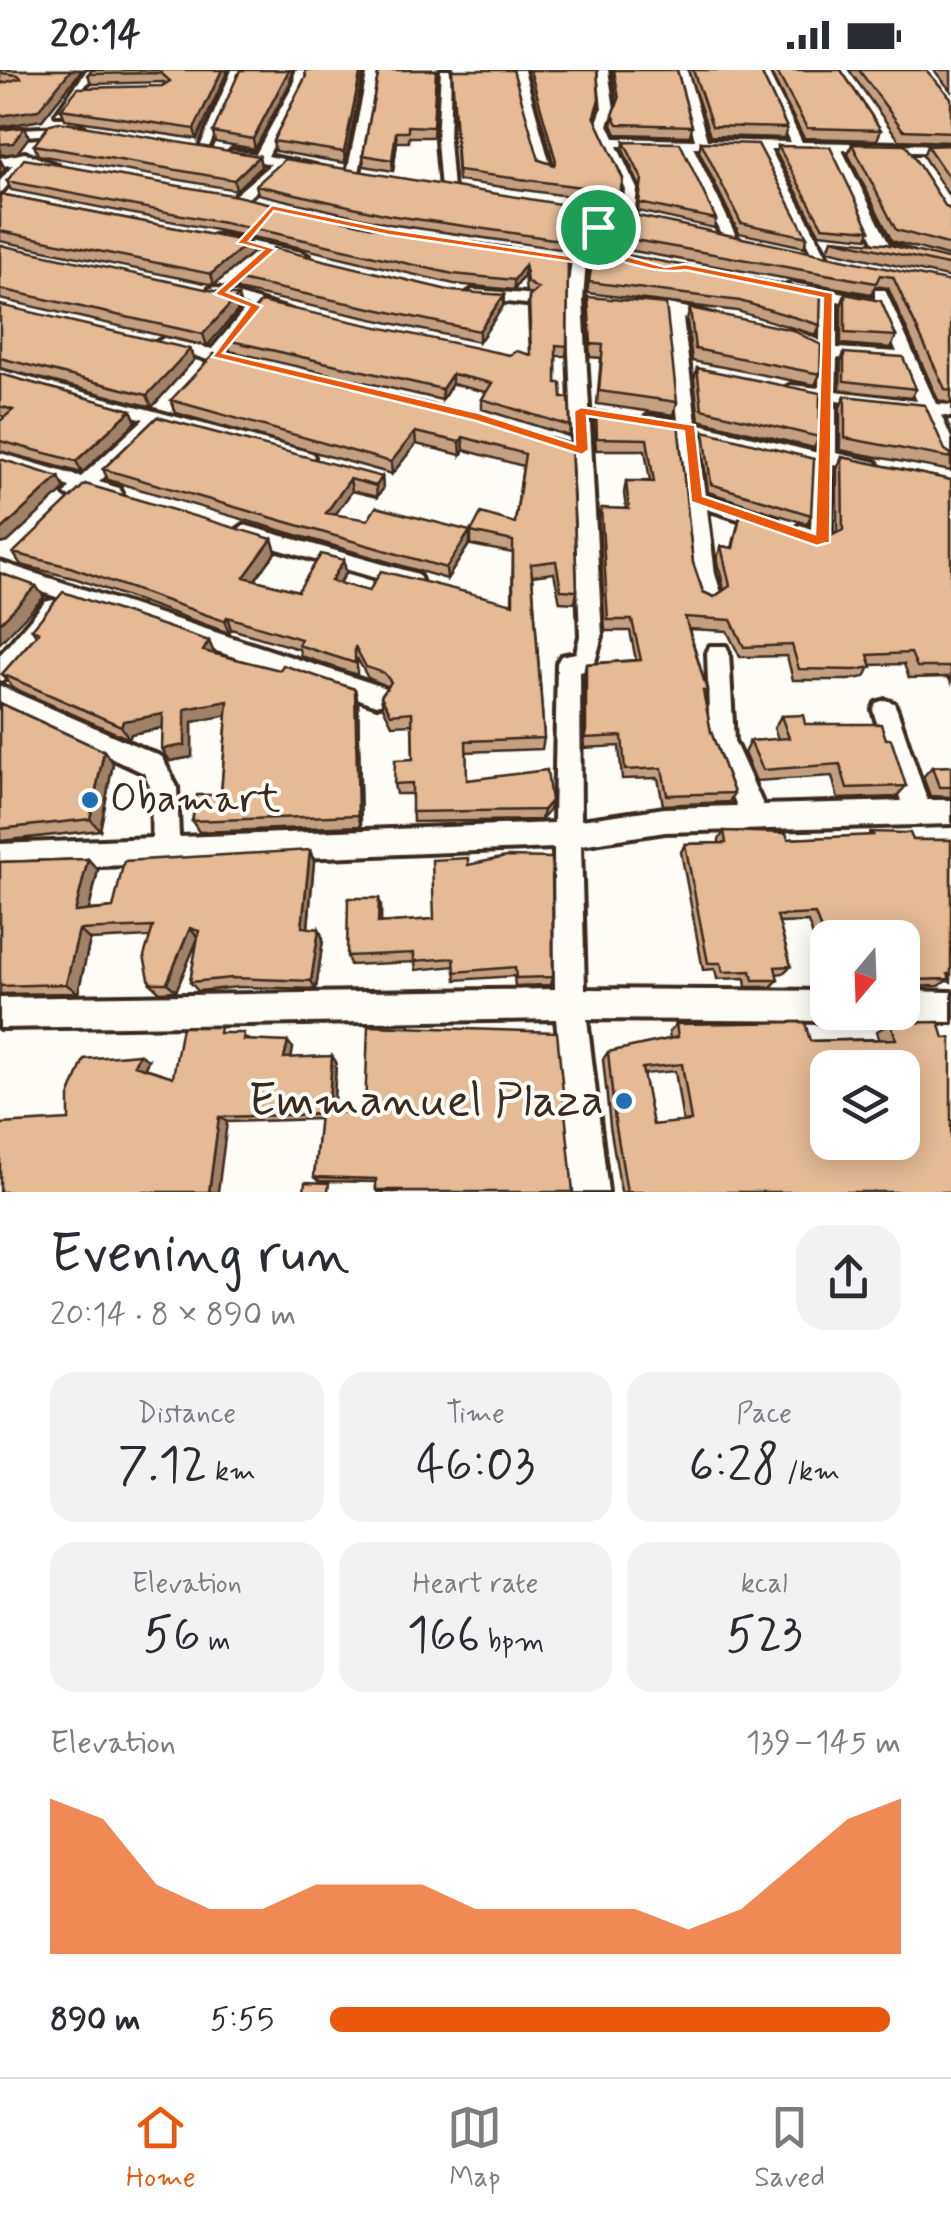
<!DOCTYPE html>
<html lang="en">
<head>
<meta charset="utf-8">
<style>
  body { margin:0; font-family:Mynerve,sans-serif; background:#f2f2f3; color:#2b2b33; height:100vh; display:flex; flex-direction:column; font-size:38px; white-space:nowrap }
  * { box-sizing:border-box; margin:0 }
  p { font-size:32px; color:#7c7c81 }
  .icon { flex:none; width:55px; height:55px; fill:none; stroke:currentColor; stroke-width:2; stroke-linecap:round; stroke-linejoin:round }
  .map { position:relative; height:1122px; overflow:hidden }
  .panel { display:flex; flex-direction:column; background:#fff; flex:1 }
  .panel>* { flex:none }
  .needle { width:65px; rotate:199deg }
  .controls { position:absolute; left:810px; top:850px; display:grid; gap:20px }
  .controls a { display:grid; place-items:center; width:110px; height:110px; border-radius:20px; background:#fff; box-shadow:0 5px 25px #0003; font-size:50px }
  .pin { position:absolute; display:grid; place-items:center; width:85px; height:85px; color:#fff; margin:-42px; border:5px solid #fff; border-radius:50%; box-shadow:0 2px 10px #0007 }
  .round { display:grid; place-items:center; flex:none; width:105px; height:105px; border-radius:30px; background:#f2f2f3 }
  .summary { display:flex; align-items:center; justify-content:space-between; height:170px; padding:0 50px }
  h1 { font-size:55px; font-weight:600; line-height:75px }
  .stats { display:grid; grid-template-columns:repeat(3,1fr); gap:15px; height:170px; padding:10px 50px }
  .stats div { display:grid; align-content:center; border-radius:25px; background:#f2f2f3; text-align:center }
  .stats b { font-size:50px; font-weight:600 }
  .stats small { font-size:28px; font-weight:400 }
  .stats p { font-size:28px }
  .chart { height:280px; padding:20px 50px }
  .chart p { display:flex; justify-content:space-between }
  .chart svg { width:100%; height:180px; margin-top:10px; fill:#ea580c; opacity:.7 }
  ul { padding:0 50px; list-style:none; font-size:32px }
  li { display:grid; grid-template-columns:160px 120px 1fr; align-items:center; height:75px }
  li i { height:25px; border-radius:12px; background:#ea580c }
  .status { display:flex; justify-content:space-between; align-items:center; height:70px; padding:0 50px; background:#fff; direction:ltr }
  .status svg { height:28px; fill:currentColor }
  .tabs { display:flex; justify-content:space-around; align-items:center; height:140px; border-top:2px solid #e1e1e2; background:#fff; font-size:28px; color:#7c7c81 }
  .tabs a { display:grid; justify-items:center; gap:5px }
  .tabs .on { color:#ea580c }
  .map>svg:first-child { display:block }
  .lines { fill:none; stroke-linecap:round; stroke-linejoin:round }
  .street-casing { stroke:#3b2a1e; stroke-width:8 }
  .street { fill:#fdfcf7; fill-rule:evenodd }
  .wall { fill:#c5a080; stroke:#3b2a1e; stroke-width:2.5; fill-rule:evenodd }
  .shaded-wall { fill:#a08268; stroke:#3b2a1e; stroke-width:2.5 }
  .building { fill:#e5ba95; stroke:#3b2a1e; stroke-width:2.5; fill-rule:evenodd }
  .route { fill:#ea580c; stroke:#fff; stroke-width:2.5; fill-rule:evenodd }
  .poi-dot { fill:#1f6fb2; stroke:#fdfcf7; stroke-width:4 }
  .labels { text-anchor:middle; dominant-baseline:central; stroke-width:8; stroke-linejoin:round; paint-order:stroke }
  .poi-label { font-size:40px; fill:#3b2a1e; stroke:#fdfcf7; text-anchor:start }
  .near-poi-label { font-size:48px; fill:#3b2a1e; stroke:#fdfcf7; text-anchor:end }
</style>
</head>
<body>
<div class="status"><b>20:14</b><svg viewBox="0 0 49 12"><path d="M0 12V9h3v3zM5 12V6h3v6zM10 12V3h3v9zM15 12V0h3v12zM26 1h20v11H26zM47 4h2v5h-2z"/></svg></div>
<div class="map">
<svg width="951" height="1122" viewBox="0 0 951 1122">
  <rect width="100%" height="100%" fill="#fdfcf7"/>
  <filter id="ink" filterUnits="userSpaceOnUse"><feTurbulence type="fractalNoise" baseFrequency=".01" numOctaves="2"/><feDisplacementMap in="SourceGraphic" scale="20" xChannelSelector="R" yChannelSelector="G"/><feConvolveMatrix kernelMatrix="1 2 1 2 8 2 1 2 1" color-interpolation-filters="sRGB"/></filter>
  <g filter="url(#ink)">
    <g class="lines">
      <g class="street-casing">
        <path id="street" d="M87,0h10l-33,44h-8z
          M232,0h10l-34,79 -10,3z
          M295,0h10l-1,14 -36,72 48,10 -6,4 -27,-4 -38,35h-10v-6l36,-31 -45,-10 6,-4 24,4 38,-70z
          M368,0h10l-19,103 -6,4 -6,-4z
          M441,0h10l-2,71 4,48 -6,4 -6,-4 -4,-48z
          M514,0h10l28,102 -10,-3z
          M598,0h10l6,39 -6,16 6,13 81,2 -18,-70h10l20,70 83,2 -33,-72h10l35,72 149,3v8l-109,-3 47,94 24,9 -7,4 -28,-7 -48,-100 -60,-1 58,109 -2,3 -12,-3 -56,-109 -65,-2 44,91 -2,3 -12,-3 -42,-91 -64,-1 20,43 -3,29 -12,3 3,-32 -29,-64 6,-16z
          M82,56l2,2 -6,4 -78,6v-8z
          M25,83l32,12 -6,4 -25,-5 -26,30v-13l13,-16 -13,1v-8z
          M605,140l12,3 -31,47 -3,40 19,336 -9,33 -13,3 1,148 84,-12 72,-2 -27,-65 -3,-88 3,-7h16l3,7 5,88 29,64 138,-4 -28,-91 3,-7 9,-3 9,3 3,7 30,90h24v24l-286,8 -84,13 4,144 243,2v21h13l-2,5 -11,4 -241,-2 21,173h-34l-18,-173 -556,9v-30l555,-9 -1,-141 -554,22v-26l152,-6 -1,-50 -7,-15 -144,-66v-21l162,71 15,30 2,50 375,-14 3,-160 4,-7 15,-3 4,-17 -13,-336 5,-40z
          M219,165l82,17 7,4 -7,4 -87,-18v-6z
          M792,213l83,16v-9h10l51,114 15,1v12l-10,-2 10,23v28l-9,-6 -20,-47 -86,-12v52l40,9 2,4 -9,6 -36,-7 -2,66 4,7 -3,5 -15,5 -24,-11 -3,-5 10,-7 11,4 3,-64 -117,-30 8,60 71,22 3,5 -10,7 -62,-20 8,65 7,22 -11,8 -8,-2 -10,-28 -14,-143 -31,-3 -9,-6 9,-6 30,4 -11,-105 -36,-11c12,-8 79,7 92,16l-8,5 -32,-7 13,105 122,30 1,-54 -28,-4 -9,-5 9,-5 28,3 1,-34 -33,-19 8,-5 25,11 1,-43 -34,-7 -3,-3zM837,231l42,8 18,43 -60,-4zM837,288l64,4 16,39 -81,-10z
          M214,217l78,24 -8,5 -23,-6 -35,43 20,4v8l-32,-3 -58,-19 8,-5 48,11 36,-43 -39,-11v-6z
          M473,220l53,4 8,5 -8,5 -58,-6 -3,-3z
          M0,300l312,83 2,4 -9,6 -145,-39 -61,58 20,6 3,5 -3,5 -7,2 -24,-7 -13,8 -10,-7 5,-7 -70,-22v-12l81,24 63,-58 -144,-39z
          M244,455l174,49 3,6 -11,8 -173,-51 -3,-5z
          M0,492l377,123 8,3 4,7 -4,7 -8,3 -377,-127z
          M53,530l11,8 -3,6 -53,64 -8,3v-26l45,-53z
          M902,921l49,1v30l-49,-1 -11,-4 -2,-5h13z"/>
      </g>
      <use href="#street" class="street"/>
    </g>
    <path class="wall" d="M0,0h82l-40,50 -37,-37 -5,-1z
      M92,0h136l-31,69 -132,-20 -4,-10 101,-23 3,-2 -1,-2 -73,2 -3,-10z
      M305,0h59l-19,93 -70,-12 -2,-10 33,-65z
      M379,0h58l-4,67h-24v5h-12l-4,29 -29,-5 -1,-11z
      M451,0l88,90 15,5 -27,-95h70l2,29 -4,20 28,60 -4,24 -161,-22z
      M612,0h65l15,56 -2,10 -74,-2 -4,-9 5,-21z
      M688,0h72l27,58 -3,10 -74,-2z
      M769,0h72l40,60 -4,10 -73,-2z
      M849,0h77l25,28v44l-52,-2z
      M934,0h17v21z
      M290,13l-35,66 -40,-7 -2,-10z
      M624,72l92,77 -2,9 -76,-17 2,-24 -17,-37z
      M701,72l106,95 -3,10 -65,-14 -40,-82z
      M852,74l99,66v47l-59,-16 -44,-87z
      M34,75l225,11 2,11 -25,23 -198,-35z
      M951,75v54l-28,-43 4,-10z
      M778,76l92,84 -3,8 -48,-5 -43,-80z
      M7,111l379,49 182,26 -1,90 -1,10h-10v27l14,43 -1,10 -87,-27v-10l4,-7 -34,-8 -10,16 -212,-49 -3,-11 282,15 21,-1 -2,-47 1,-10 2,-2 -5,-3 -2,-17 -10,15 -60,-6 -182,-43 -261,-51z
      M256,115l327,32 -7,31 -3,3 -184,-27 -131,-30z
      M0,124l249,48 3,11 -38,32 -214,-44z
      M612,166l339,46v122l-13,-4 -50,-112 -13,-2 -4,8 -260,-47z
      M832,169l119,21v18l-123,-28z
      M0,175l241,62 -34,39 -207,-47z
      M594,179l226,76 -4,10 -79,-24 -150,-18z
      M235,209l269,16 -1,11 -24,36 -242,-52z
      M845,224l51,42 -5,12 -50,-4v-38z
      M588,227l89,105 -3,13 -77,-11 4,-46 -11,-1 -3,-48z
      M0,235l194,55 -42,47 -152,-39z
      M690,238l130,66 -5,11 -123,-24 -5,-41z
      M844,283l72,36 -5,9 -71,-8 1,-28z
      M697,298l122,69 -5,11 -115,-28 -5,-41z
      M0,304l131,36 5,12 -54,51 -82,-22v-30l5,-4 -5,-2z
      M845,326l100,54 6,4v17l-111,-21v-43z
      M171,330l400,44 6,147 -2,12 -15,-1 -6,-29 -22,3 12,162 -2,11 -76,3 1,28 84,21 -2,10 -8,9 -128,2 -1,-28h-16l-2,-10 19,-25 -1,-35 -20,1 -9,-18 -2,-11 6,-10 -19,-8 -11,-20v17l-56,-19 -2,-7 -68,-20 -2,4 -152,-54 -56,-14 -8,-12 259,-14 4,13 -21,28 43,11 48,-18 -6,10 29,8 143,13 1,-51 -42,-8v-13l44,-9 8,-57 -59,-16 -3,5 -45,-11 -24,30 -216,-61z
      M596,341l82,12 15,140 10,29 11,5 10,-7 -7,-33 4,-11 11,2 9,-36 84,27 12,-6v-64l5,-12 109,23v202l-3,-5 -39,1 -5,-14 -33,1 -6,12 -17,3h-55l-6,-24 -47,1 -13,-26 -38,-2 18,62 -3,8 7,33 23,61 -5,9 -66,3 -5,-27 -36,1 -3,-33 -35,2v-73l2,-11 50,-4 -6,-29h-25l-6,-111 2,-12 25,1 -2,-16 2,-12h24l-5,-31h-49l-2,-28z
      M704,361l107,84 -4,9 -99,-32 -7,-52z
      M103,399l279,8 1,12 -6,8 -25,-6 -17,24 135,28 -23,36 -339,-99z
      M32,559l182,25 144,48 3,124 -162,6 -7,-11 29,-26 6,-80 -35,7v35l-22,4 -8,-12 1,-21 -32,6 -2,5 -116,-51 -11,-14 34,-39z
      M0,633l104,48 9,12 -13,67 -100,11z
      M781,646l24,8 101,62 -10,11 -58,2 -6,-23 -76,5 -12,-28 6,-12 28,-2 -4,-11z
      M951,696v31l-21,-1 -7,-19 9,-10z
      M724,761l64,8 80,-3 3,-4 42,8h38v142l-5,-1 -7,5 -32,1 -5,3v-52h-74v41l-20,-57 -29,1 12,43 -8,7 -7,1 2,6 -7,7h-25l-1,-9 -28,1 -2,-10 -12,1 -22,-118 4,-8 34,-1v-3z
      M88,789l10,11 -9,40 24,-2 201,-47 -6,67 11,1 4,10 -7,50 -77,-2 -41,4 -8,-9 8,-44 -22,53 -16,1 -10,-9v-46l-60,3 -12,53 -78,1v-132z
      M468,795l85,112 -2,8 -36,1 -1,-10 -58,4 -1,-14 -39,4 -1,-8 -65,3 -3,-9 34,-48v15l53,-4z
      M891,953l60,169h-330l-11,-66 -7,-67 5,-7 62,-13 -1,-7 7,-8 134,17 69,-2 -2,-8zM675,1001l8,51 -30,3 -10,-51z
      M227,963l23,7 43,8 -2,10 41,-2 4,6 -3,51 240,79h-195l-2,-2v-8l-56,-1 -6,-4 6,-58 -93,3 -158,-2 79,-60 -3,8 28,9z"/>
    <path class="shaded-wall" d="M71,0h11l-40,50 -42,7v-11z
      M222,0h6l-31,69 -3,-10z
      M289,0h3l-2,13 -35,66 -2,-10z
      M361,0h3l-19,93 -1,-11z
      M25,57l4,10 -12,16 -17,2v-11z
      M396,62l1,10 -4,29 -1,-11z
      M259,86l2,11 -25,23 -2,-10z
      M0,89l5,10 -5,7z
      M584,138l-8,40 -3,3 1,-9z
      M249,172l3,11 -38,32 -3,-11z
      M525,195l-1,10 -10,15v-10z
      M504,225l-1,11 -24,36v-11z
      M238,226l3,11 -34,39 -4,-12z
      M190,279l4,11 -42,47 -5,-12z
      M452,304v10l-10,16v-11z
      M131,340l5,12 -54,51 -6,-12z
      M415,362l1,12 -24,30 -1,-12z
      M463,367l1,13 -3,5 -1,-13z
      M59,407l6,12 -57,53 -8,2v-13z
      M382,407l1,12 -6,8 -1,-11z
      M350,409l2,12 -24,34 -2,-12z
      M470,461v12l-23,36 -1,-11z
      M272,469l4,13 -28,37 -4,-12z
      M344,490l2,13 -13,20 -2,-12z
      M36,516l8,11 -44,46v-20z
      M227,547l4,12 -2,4 -5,-12z
      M209,571l6,14 -12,-4z
      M355,619l3,13 3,124 -3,-11z
      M228,631l6,13 -42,8v35l-22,4 -8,-12 23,-40z
      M163,644l8,12 -40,8 -2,5 -8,-13 2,-5z
      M104,681l9,12 -13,67 -10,-11z
      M551,731l-2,10 -8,9 2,-10z
      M310,780l4,11 -7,76 -5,-10z
      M88,789l10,11 -12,52 -11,-10z
      M379,828l2,10v24l-3,-9z
      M190,858l8,10 -22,53 -9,-8z
      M319,859l4,10 -7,50 -5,-8z
      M79,860l11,10 -12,53 -12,-9z
      M288,972l5,6 -3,16 -6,-6z
      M139,984l9,6 -4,11 -10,-6z
      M332,986l4,6 -3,56 -5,-4z
      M219,1047l8,5 -9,70h-9z"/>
    <path class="building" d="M0,0h71l-33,40 -38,6v-32l21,-6 -3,-3 -18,-2z
      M92,0h130l-28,59 -133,-20 17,-21 84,-2 8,-5 -9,-8 -73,1z
      M240,0h49l-36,69 -40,-7z
      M305,0h56l-17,82 -71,-11 33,-65z
      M379,0h57l-3,57 -25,-1v6h-12l-4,28 -29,-5z
      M452,0h61l26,90 15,5 2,-4 -26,-91h67l2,29 -5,17 29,63 -3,13 -162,-21z
      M614,0h63l15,56 -74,-2 -5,-9 6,-16z
      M693,0h67l27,58 -75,-2z
      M776,0h65l40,60 -74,-2z
      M859,0h67l25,28v34l-48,-2z
      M59,52l200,34 -25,24 -200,-35 16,-21z
      M25,57l-12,16 -13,1v-14z
      M624,72l56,1 36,76 -77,-16 3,-24z
      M701,72l57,2 49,93 -66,-14z
      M852,74l54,1 40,62 5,3v35l-55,-15z
      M951,75v36l-24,-35z
      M778,76l52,1 40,83 -48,-4z
      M24,89l213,37 149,34 182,26 -1,90 -11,-1v38h5l1,15h7l1,28 -88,-27 10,-16 -40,-9 -10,15 -215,-49 34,-38 248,53 8,-4 14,4 -2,-58 9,-8 -11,-7 -2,-17 -11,15 -61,-6 -183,-42 -263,-51z
      M285,89l299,49 -10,34 -186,-27 -132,-30z
      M0,124l249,48 -38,32 -211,-43z
      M624,143l327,69v109l-6,-2 -52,-112 -13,-2 -4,8 -264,-47z
      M832,169l54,5 65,16v6z
      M0,175l238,51 -35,38 -203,-45z
      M273,178l179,43 52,4 -25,36 -244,-52z
      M594,179l227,42 -1,34 -80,-24 -151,-19z
      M845,224l36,7 15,35 -51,-3z
      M588,227l78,7 11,98 -78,-11 4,-46 -12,-1z
      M0,235l190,44 -43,46 -147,-37z
      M690,238l102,22 29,15 -1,29 -125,-25z
      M844,283l59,4 13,32 -72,-8z
      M214,284l260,60 97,30 6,147 -16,-1 -5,-29 -25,3 13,174 -78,3 1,39 80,-10 4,31 -8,9 -131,2v-29l-18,1 1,-24 18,-1 -1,-47 -21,2 -10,-18 10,-14 -7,-9 -18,-6 -11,-21v17l-57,-18 3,-6 -74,-22 -3,4 -154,-54 -57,-14 72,-69 187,55 -28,38 54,14 23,-37 23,6 -13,21 38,10 12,-20 132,33v-63l-42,-9 10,-19 34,10 10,-69 -62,-17 -3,5 -45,-10 -24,30 -220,-62z
      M697,298l123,25 -1,44 -117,-28z
      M0,304l131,36 -55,51 -76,-20v-20l13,-11 -13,-4z
      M845,326l80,9 20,45 6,4v4l-106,-20z
      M596,341l82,12 15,140 10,29 11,5 16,-11 -9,-40 12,2 8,-36 84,27 18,-9 -1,-73 109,23v187h-34l-6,-14 -43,2 4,12 -17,3 -56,-1 -7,-24 -48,2 -13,-27 -46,-3 22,74h-4l8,41 23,61 -67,2 -5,-27 -37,2 -3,-34 -36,2v-74l55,-4 -9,-40h-24l-7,-112 28,1 -3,-28 28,1 -7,-43 -50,-1z
      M157,347l225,60 -6,9 -26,-7 -24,34 42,7 8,-13 94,24 -24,37 -343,-99z
      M704,361l110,28 -3,56 -100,-31z
      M0,389l59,18 -59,54z
      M0,503l36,13 -36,37z
      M63,522l146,49 -6,10 77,19 3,-5 72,24 3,126 -166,6 5,-26h24l7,-94 -43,8v36l-23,4 1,-35 -40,7 -2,5 -119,-52 37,-42 -7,-3z
      M0,633l104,48 -14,68 -90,10z
      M803,645l2,9h76l5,15h5l15,47 -59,2 -7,-24 -77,6 -13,-29 39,-3 -8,-22z
      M951,696v21h-12l-7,-20z
      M724,761l62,2 2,6 85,-4 -2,-3 39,1 3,7h38v134h-3l2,5 -38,1 -4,6h-6v-48h-74v11l-13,-35 -38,2 14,50 -16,1 3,13h-25l-2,-9 -28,1 -2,-9h-13l-23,-119 41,-1z
      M310,780l-8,77 17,2 -8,52 -79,-3 -42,4 9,-51 -9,-3 -23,55h-17l-6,-27 9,-29 -74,3 -13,54 -66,2v-124l88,-3 -13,53 38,-4 11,-47z
      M506,787l46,1 1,119 -37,1 -1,-11 -60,5 -1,-14 -40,3v-8l-67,3 1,-58h31l-1,25 56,-4 -2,-59 36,-2v7z
      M805,952l5,19 86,-2 -5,-16 48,-1 5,16h7v154h-324l-12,-71 -7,-69 70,-15 -2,-13zM682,994l9,57 -38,4 -11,-57zM828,998h74v74h-74z
      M368,956l189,6 16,160h-170v-2h-27v-11l-62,-2 6,-63 45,-3z
      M182,957h38l-1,6h25l-1,7 45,2 -4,16 48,-2 -4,58 -109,3 -10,75h-209v-68l69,-4v-23l15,-38 55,-5 -5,11 39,12z
      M305,1112l24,1 -1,9h-24z"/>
  </g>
  <path class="route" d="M272,135l116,24 188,28 22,-33 5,3 -2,22 64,18 20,-3 148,29 -3,249 -13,4 -126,-44 -7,-71 -97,-15 2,34 -7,5 -106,-34 -264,-64 37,-50 -35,-13 49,-44 -26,-7zM274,141l114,24 191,28 12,-14 1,5c31,6 62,21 93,16l138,28 -8,236 -112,-38 -8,-71 -114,-18 -7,4 1,33 -96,-31 -256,-60 39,-47 -35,-14 49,-43 -27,-8z"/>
  <g class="poi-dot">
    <circle cx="90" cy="730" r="10"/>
    <circle cx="624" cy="1031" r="10"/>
  </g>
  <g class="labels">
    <g class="poi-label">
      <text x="110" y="730">Obamart</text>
    </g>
    <g class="near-poi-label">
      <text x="604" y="1031">Emmanuel Plaza</text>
    </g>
  </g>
</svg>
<div class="controls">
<a><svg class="needle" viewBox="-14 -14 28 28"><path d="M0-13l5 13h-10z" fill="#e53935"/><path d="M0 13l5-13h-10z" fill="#7c7c81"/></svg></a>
<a><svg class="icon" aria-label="layers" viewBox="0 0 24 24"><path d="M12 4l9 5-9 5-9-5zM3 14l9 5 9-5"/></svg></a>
</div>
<div class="pin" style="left:598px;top:157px;background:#1e9e55"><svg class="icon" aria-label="arrive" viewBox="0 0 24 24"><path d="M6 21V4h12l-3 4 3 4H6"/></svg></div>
</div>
<section class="panel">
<div class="summary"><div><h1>Evening run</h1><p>20:14 · 8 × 890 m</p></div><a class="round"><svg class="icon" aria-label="share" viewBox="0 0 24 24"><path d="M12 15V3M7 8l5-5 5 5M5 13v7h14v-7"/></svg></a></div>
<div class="stats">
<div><p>Distance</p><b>7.12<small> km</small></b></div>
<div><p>Time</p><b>46:03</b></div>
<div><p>Pace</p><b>6:28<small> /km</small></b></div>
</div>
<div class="stats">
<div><p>Elevation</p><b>56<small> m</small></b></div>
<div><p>Heart rate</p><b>166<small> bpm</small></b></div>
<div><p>kcal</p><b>523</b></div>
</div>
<div class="chart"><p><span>Elevation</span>139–145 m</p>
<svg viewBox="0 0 160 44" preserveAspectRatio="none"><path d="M0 44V6L10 11L20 27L30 33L40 33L50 27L60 27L70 27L80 33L90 33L100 33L110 33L120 38L130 33L140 22L150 11L160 6V44z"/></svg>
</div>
<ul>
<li><b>890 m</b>5:55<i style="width:98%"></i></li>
</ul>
</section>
<nav class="tabs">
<a class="on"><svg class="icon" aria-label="home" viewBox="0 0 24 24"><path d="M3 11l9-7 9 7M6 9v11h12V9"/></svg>Home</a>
<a><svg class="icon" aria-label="map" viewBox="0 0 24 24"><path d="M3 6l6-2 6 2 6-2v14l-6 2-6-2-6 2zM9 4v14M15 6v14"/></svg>Map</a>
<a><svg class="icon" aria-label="saved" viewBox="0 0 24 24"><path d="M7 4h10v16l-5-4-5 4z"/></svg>Saved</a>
</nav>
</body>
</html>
